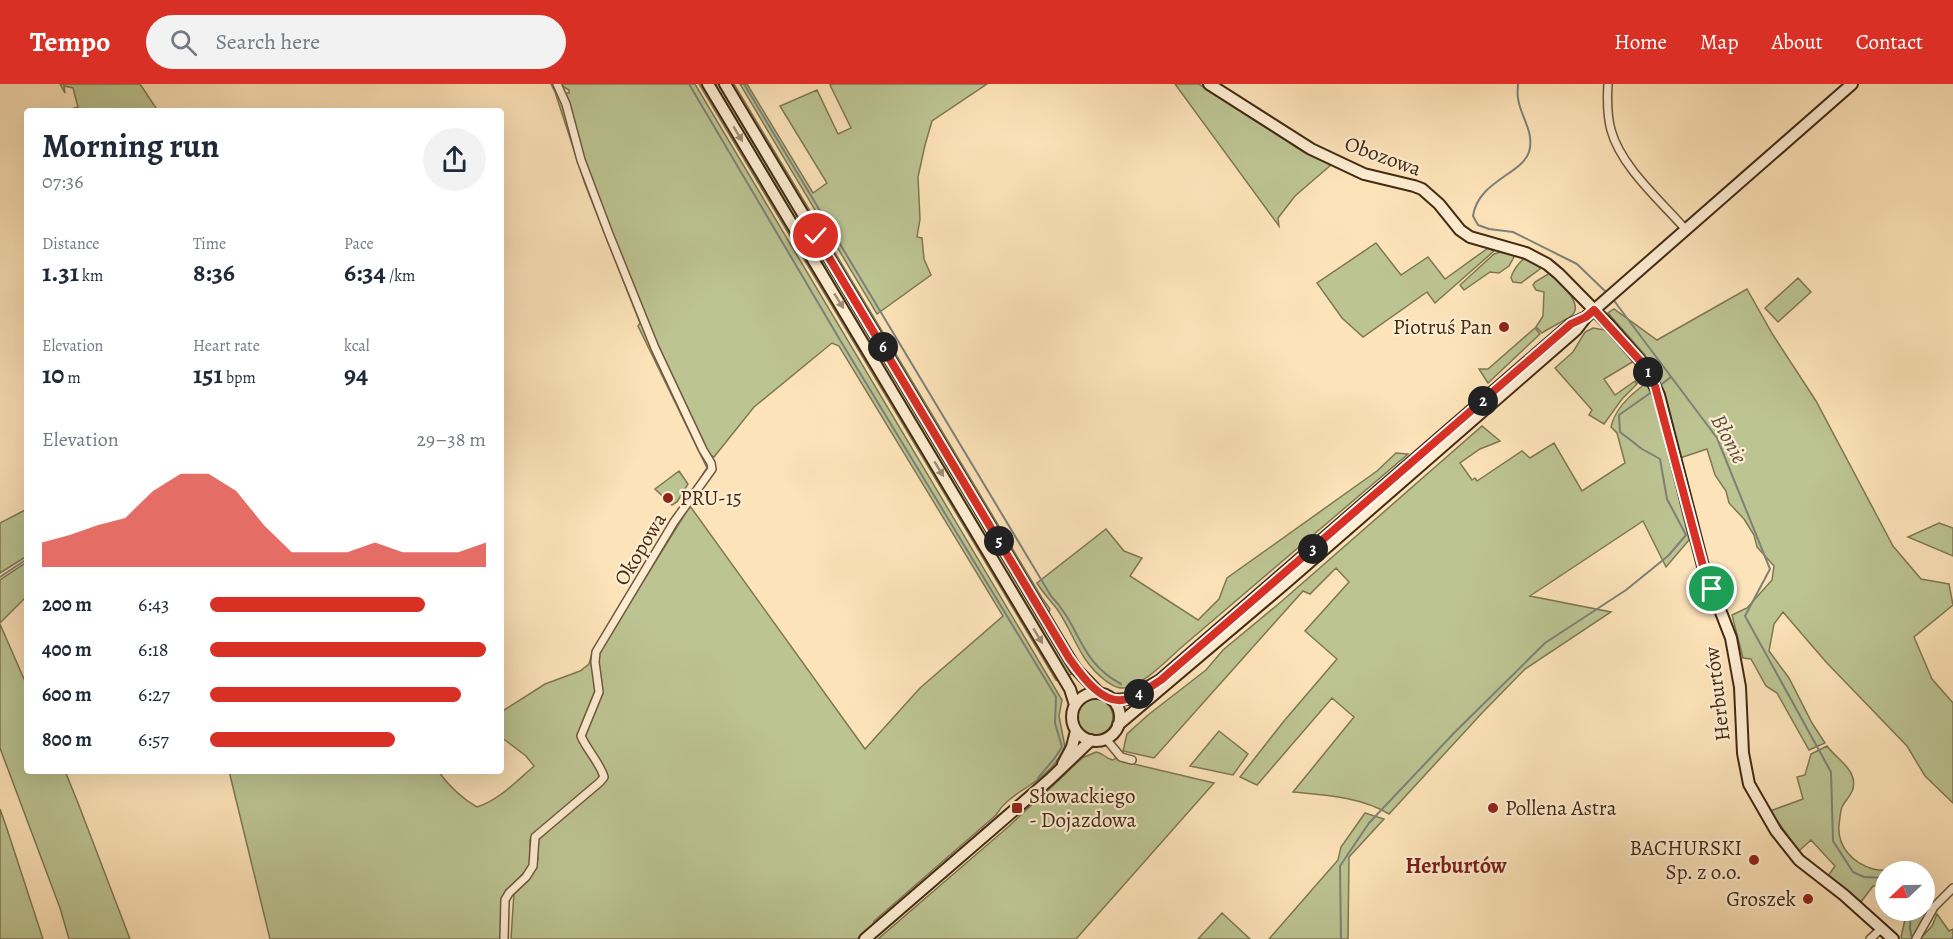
<!DOCTYPE html>
<html lang="en">
<head>
<meta charset="utf-8">
<style>
  body { margin:0; font-family:Alegreya,serif; background:#f2f2f3; color:#1f2937; height:100vh; display:flex; flex-direction:column; font-size:22px; white-space:nowrap }
  * { box-sizing:border-box; margin:0 }
  p { font-size:20px; color:#747a83 }
  .icon { flex:none; width:33px; height:33px; fill:none; stroke:currentColor; stroke-width:2; stroke-linecap:round; stroke-linejoin:round }
  .map { position:relative; flex:1; overflow:hidden }
  .sheet { position:absolute; left:24px; top:24px; width:480px; height:666px; display:flex; flex-direction:column; background:#fff; border-radius:6px; box-shadow:0 6px 24px #0002 }
  .sheet>* { flex:none }
  .needle { width:39px; rotate:248deg }
  .fabs { position:absolute; left:1875px; top:777px; display:grid; gap:12px }
  .fabs a { display:grid; place-items:center; width:60px; height:60px; border-radius:50%; background:#fff; box-shadow:0 6px 24px #0002; font-size:30px }
  .pin { position:absolute; display:grid; place-items:center; width:51px; height:51px; color:#fff; margin:-26px; border:3px solid #fff; border-radius:50%; box-shadow:0 2px 6px #0007 }
  .km { position:absolute; width:30px; height:30px; margin:-15px; border-radius:50%; background:#222; color:#fff; font-size:16px; line-height:30px; text-align:center }
  .round { display:grid; place-items:center; flex:none; width:63px; height:63px; border-radius:32px; background:#f2f2f3 }
  .headline { display:flex; align-items:center; justify-content:space-between; height:102px; padding:0 18px }
  h1 { font-size:33px; font-weight:600; line-height:45px }
  .metrics { display:grid; grid-template-columns:repeat(3,1fr); gap:9px; height:102px; padding:6px 18px }
  .metrics div { display:grid; align-content:center }
  .metrics b { font-size:26px; font-weight:600 }
  .metrics small { font-size:16px; font-weight:400 }
  .metrics p { font-size:16px }
  .chart { height:168px; padding:12px 18px }
  .chart p { display:flex; justify-content:space-between }
  .chart svg { width:100%; height:108px; margin-top:6px; fill:#d93025; opacity:.7 }
  ul { padding:0 18px; list-style:none; font-size:20px }
  li { display:grid; grid-template-columns:96px 72px 1fr; align-items:center; height:45px }
  li i { height:15px; border-radius:8px; background:#d93025 }
  header { display:flex; align-items:center; gap:36px; box-sizing:border-box; height:84px; padding:0 30px; background:#d93025; color:#fff }
  header strong { font-size:28px }
  nav { display:flex; gap:33px; margin-inline-start:auto; font-size:21px }
  .search { width:420px; height:54px; background:#f2f2f3; display:flex; align-items:center; gap:15px; box-sizing:border-box; padding:0 21px; border-radius:33px; color:#747a83; font-size:22px }
  .map>svg:first-child { display:block }
  .green { fill:#bcc492; stroke:#7f7752; stroke-width:1.5 }
  .lines { fill:none; stroke-linecap:round; stroke-linejoin:round }
  .stream { stroke:#7d8178; stroke-width:2 }
  .street-casing { stroke:#71583c; stroke-width:10 }
  .secondary-casing { stroke:#422a13; stroke-width:14 }
  .street { stroke:#feedd2; stroke-width:7 }
  .secondary { stroke:#feedd2; stroke-width:10 }
  .oneway { fill:#a08c72 }
  .route-casing { stroke:#fff; stroke-width:12 }
  .route { stroke:#d93025; stroke-width:8 }
  .poi-dot { fill:#8f2418; stroke:#feedd2; stroke-width:2 }
  .labels { text-anchor:middle; dominant-baseline:central; stroke-width:4.5; stroke-linejoin:round; paint-order:stroke }
  .street-label { font-size:21px; fill:#422a13; stroke:#feedd2 }
  .poi-label { font-size:21px; fill:#422a13; stroke:#feedd2; text-anchor:end }
  .water-label { font-size:22px; font-style:italic; fill:#5b4e3d; stroke:#feedd2 }
  .neighbourhood-label { font-size:22px; font-weight:bold; fill:#7a1f14; stroke:#feedd2 }
</style>
</head>
<body>
<header>
<strong>Tempo</strong>
<div class="search"><svg class="icon" aria-label="search" viewBox="0 0 24 24"><circle cx="10" cy="10" r="6"/><path d="M15 15l6 6"/></svg>Search here</div>
<nav><a>Home</a><a>Map</a><a>About</a><a>Contact</a></nav>
</header>
<div class="map">
<svg width="1953" height="855" viewBox="0 0 1953 855">
  <rect width="100%" height="100%" fill="#fde3b9"/>
  <filter id="stains"><feTurbulence type="fractalNoise" baseFrequency=".00333" numOctaves="4"/><feColorMatrix values="0 0 0 0 .2 0 0 0 0 .09 0 0 0 0 .02 0 0 0 .5 -.17"/></filter>
  <radialGradient id="worn" r=".72"><stop offset=".6" stop-color="#630" stop-opacity="0"/><stop offset="1" stop-color="#630" stop-opacity=".3"/></radialGradient>
  <path class="green" d="M60,0h80l18,27h-94l14,-4 -5,-19 -9,-2 1,7z
    M551,0h4l6,13 39,119 110,251 -24,33 21,-32 -69,-142 2,-3 -55,-139 -30,-92z
    M559,0h136l367,616 -3,16 6,31c-7,15 -18,27 -32,36 -14,10 -28,17 -37,32l-122,106v4l-17,14h-346l3,-47 21,-22 3,-12 -1,-17 68,-60 -10,-17 6,13 -6,7 -62,50 -3,6v26l-20,22 -9,51h-231l-41,-168h209c11,15 23,27 39,36 22,-7 40,-26 57,-41l-8,-10 -25,-19v-25l44,-28 35,-13 9,-7 4,-14 20,-20 77,-124 175,243 55,-61 83,-72 -164,-270 -7,-3 -78,64 -40,50 -6,-3 -47,-99 -68,-166 -29,-96h5v-3z
    M699,0h4l357,597 -4,-1z
    M714,0h6l353,589 -5,3z
    M730,0h4l308,514 8,11 -1,3 -10,-11z
    M740,0h7l66,109 14,-10 -47,-77 37,-16 21,44 13,-6 -21,-43 3,-1h154l-55,37 -7,24 -7,32 2,42 -3,18 5,1 2,21 7,16 -54,39z
    M1175,0h24l105,68 28,12 -37,32 -17,22 1,8z
    M1376,159l25,32 27,-18 17,22 43,-31 6,3 -59,52 -8,-11 -64,45 -21,-19 -25,-35z
    M1504,167l10,2 1,2 -6,11 -10,7 -9,-1 -26,18 -4,-5 34,-31z
    M1527,173l12,9 1,3 -19,14 -8,-1 -2,-4c1,-6 10,-19 16,-21z
    M1550,189c8,8 36,32 21,43 -9,6 -20,11 -29,17l-6,-6 7,-11 1,-24 -8,-2 -3,-5 2,-3z
    M1798,194l13,14 -33,30 -13,-14z
    M1747,205l26,46 43,66 77,145 28,33 28,5 4,21 -39,32 18,42 21,24v100l-28,-27 -18,-30 -81,-84 -43,-50 -9,12 -5,27 20,27 23,45 13,20 -16,7 -32,-57 -11,-7 -15,-27 -8,-1 -11,-43 15,-7 25,-28 2,-14 -17,-19 -3,-12 -10,-16 -15,-16 -3,-12 -11,-16 -8,-26 -27,9 -18,-71 -17,-32 -37,-42 6,-4 43,31z
    M1535,244l5,6 -52,49 -9,-14h9z
    M1593,244l12,2 29,31 -30,18 11,16 20,-14 2,3 -15,15 -18,25 -15,-9 3,-5 -37,-42 18,-16 12,-20z
    M1648,298l13,42 28,116 -23,27 -23,-46 -113,75 81,16 -86,57 -43,44 -93,101c-28,-17 -65,-19 -96,-22l61,-75 -22,-19 -75,87 -17,-8 44,-56 53,-62 -32,-28 44,-49 -13,-14 -26,26 -7,-3 -149,167 -31,-7 4,-17 21,-19 58,-45 17,-20 59,-49 200,-175 18,15 -20,8 -20,14 12,17 3,-2 2,3 45,-30 8,7 24,-15 28,48 43,-28 -8,-30 -6,-6c4,-19 21,-34 37,-45z
    M1396,369l12,1 -225,192c-14,12 -42,42 -60,42 -6,1 -12,-4 -17,-7 -27,-20 -31,-46 -49,-72 -7,-9 -14,-16 -20,-26l69,-54 18,22 18,7 -12,18 68,44 21,-21 8,-21 150,-107z
    M679,387l9,13 -11,18 -5,3 -17,-16z
    M27,425v47l-27,17v-50z
    M1939,439l14,5v28l-45,-19z
    M27,478v34l-27,27v-43z
    M0,540l27,62v85h38l13,32 52,136h-61l-9,-31 -60,-160z
    M1077 633a18 18 0 1 1 36 0a18 18 0 1 1-36 0Z
    M1219,647l29,23 -15,21 -43,-9z
    M1827,662c8,11 23,20 26,32 3,14 -5,18 -11,29 -2,5 -2,12 -3,18 -2,22 14,38 34,44 7,2 16,1 23,2l-10,1 -1,14h-12l-12,16 -33,-26 7,-10 -24,-26 -12,11 -29,-40 33,-12 -6,-22 8,-2 6,-21z
    M1096,668c7,1 10,7 17,8l3,-2 5,3 93,22 -138,156h-198l130,-112 74,-69z
    M0,725l6,17 37,113h-43z
    M1365,729l19,6 -35,38 -1,82h-79l69,-79 3,-13z
    M1925,815c6,14 -3,30 -13,40h-10l-1,-2 6,-26 17,-1z
    M1222,829l28,26h-52z
    M1937,830l12,17 4,-2v10h-33l12,-13z"/>
  <g class="lines">
    <path class="stream" d="M689,0l151,256 216,357 -1,26 7,24 -8,12 -16,19
      M744,0l307,512c30,31 28,66 70,88
      M1518,0c0,4 -1,10 0,14 2,18 17,34 11,54 -7,22 -51,29 -56,64l5,9 11,4 24,3 64,32 31,30
      M1612,214l105,140 53,131 -25,47 86,156 2,69 20,31 11,5 22,1
      M1658,303l13,-10
      M0,493l27,-18
      M1047,707l19,-18
      M1911,826l-1,18 2,11
      M1341,855l-1,-73 29,-43 85,-90 91,-90 81,-53 42,-34 18,-21 -19,-36 -7,-40 -18,-10 -22,-17 -1,-17 34,-24
      M1951,855l2,-1"/>
    <g class="street-casing">
      <path id="street" d="M1608,0c-1,16 -1,31 3,46 10,37 50,71 75,100
        M1106,655l15,18 11,3
        M504,855l1,-39 4,-7 17,-16 7,-11 2,-29 65,-55 4,-5c-4,-14 -17,-27 -23,-41l18,-44 -4,-30 1,-10 78,-130 38,-53 -1,-6 -8,-13 -48,-102 -46,-114 -28,-74 -15,-56 -9,-20
        M1870,855l12,-11
        M1916,855l18,-32 19,-19"/>
    </g>
    <g class="secondary-casing">
      <path id="secondary" d="M708,0l362,605 5,16
        M725,0l344,574 7,11 23,24
        M1209,0l102,65 53,25 50,12 8,3 17,15 21,26 10,7 56,16 21,11 12,10 52,53 33,38 15,30 44,171 28,72 9,49 3,66 6,31 27,47 23,29 45,35 49,44
        M1072 633a24 24 0 1 1 48 0a24 24 0 1 1-48 0Z
        M1112,616l15,-1 33,-19 411,-356 13,-6
        M1118,641l170,-144 288,-251 10,-13 266,-233
        M1063,680l9,-17 4,-16
        M865,855l184,-159 42,-40"/>
    </g>
    <use href="#street" class="street"/>
    <use href="#secondary" class="secondary"/>
  </g>
  <defs><path id="oneway-solid" d="M-6-.8H1V-3.2L6.5 0L1 3.2V.8H-6Z" transform="scale(1.5)"/></defs>
  <g class="oneway">
    <use href="#oneway-solid" transform="translate(738 50) rotate(59)"/>
    <use href="#oneway-solid" transform="translate(839 217) rotate(58)"/>
    <use href="#oneway-solid" transform="translate(939 385) rotate(59)"/>
    <use href="#oneway-solid" transform="translate(1038 552) rotate(59)"/>
  </g>
  <g class="lines">
    <g class="route-casing">
      <path id="route" d="M816,152l253,422c12,17 34,49 58,41 12,-3 23,-12 34,-19l410,-356 15,-7 8,-7 50,55 11,21 48,180 9,23"/>
    </g>
    <use href="#route" class="route"/>
  </g>
  <g class="poi-dot">
    <circle cx="1504" cy="243" r="6"/>
    <circle cx="668" cy="414" r="6"/>
    <rect x="1011" y="718" width="12" height="12" rx="3"/>
    <circle cx="1493" cy="724" r="6"/>
    <circle cx="1754" cy="776" r="6"/>
    <circle cx="1808" cy="815" r="6"/>
  </g>
  <g class="labels">
    <g class="street-label">
      <text transform="translate(1383 72) rotate(20)">Obozowa</text>
      <text transform="translate(640 465) rotate(-59)">Okopowa</text>
      <text transform="translate(1717 610) rotate(-97)">Herburtów</text>
    </g>
    <g class="poi-label">
      <text x="1492" y="243">Piotruś Pan</text>
      <text x="680" y="414" text-anchor="start">PRU-15</text>
      <text x="1029" y="712" text-anchor="start">Słowackiego<tspan x="1029" dy="24">- Dojazdowa</tspan></text>
      <text x="1505" y="724" text-anchor="start">Pollena Astra</text>
      <text x="1742" y="764">BACHURSKI<tspan x="1742" dy="24">Sp. z o.o.</tspan></text>
      <text x="1796" y="815">Groszek</text>
    </g>
    <g class="water-label">
      <text transform="translate(1729 355) rotate(62)">Błonie</text>
    </g>
    <g class="neighbourhood-label">
      <text x="1456" y="782">Herburtów</text>
    </g>
  </g>
  <rect width="100%" height="100%" filter="url(#stains)"/>
  <rect width="100%" height="100%" fill="url(#worn)"/>
</svg>
<div class="fabs">
<a><svg class="needle" viewBox="-14 -14 28 28"><path d="M0-13l5 13h-10z" fill="#e53935"/><path d="M0 13l5-13h-10z" fill="#747a83"/></svg></a>
</div>
<div class="pin" style="left:1712px;top:505px;background:#1e9e55"><svg class="icon" aria-label="arrive" viewBox="0 0 24 24"><path d="M6 21V4h12l-3 4 3 4H6"/></svg></div>
<div class="pin" style="left:816px;top:152px;background:#d93025"><svg class="icon" aria-label="check" viewBox="0 0 24 24"><path d="M5 12l5 5 9-10"/></svg></div>
<b class="km" style="left:1648px;top:288px">1</b>
<b class="km" style="left:1483px;top:317px">2</b>
<b class="km" style="left:1313px;top:465px">3</b>
<b class="km" style="left:1139px;top:610px">4</b>
<b class="km" style="left:999px;top:457px">5</b>
<b class="km" style="left:883px;top:263px">6</b>
<section class="sheet">
<div class="headline"><div><h1>Morning run</h1><p>07:36</p></div><a class="round"><svg class="icon" aria-label="share" viewBox="0 0 24 24"><path d="M12 15V3M7 8l5-5 5 5M5 13v7h14v-7"/></svg></a></div>
<div class="metrics">
<div><p>Distance</p><b>1.31<small> km</small></b></div>
<div><p>Time</p><b>8:36</b></div>
<div><p>Pace</p><b>6:34<small> /km</small></b></div>
</div>
<div class="metrics">
<div><p>Elevation</p><b>10<small> m</small></b></div>
<div><p>Heart rate</p><b>151<small> bpm</small></b></div>
<div><p>kcal</p><b>94</b></div>
</div>
<div class="chart"><p><span>Elevation</span>29–38 m</p>
<svg viewBox="0 0 160 44" preserveAspectRatio="none"><path d="M0 44V34L10 31L20 27L30 24L40 13L50 6L60 6L70 13L80 27L90 38L100 38L110 38L120 34L130 38L140 38L150 38L160 34V44z"/></svg>
</div>
<ul>
<li><b>200 m</b>6:43<i style="width:78%"></i></li>
<li><b>400 m</b>6:18<i style="width:100%"></i></li>
<li><b>600 m</b>6:27<i style="width:91%"></i></li>
<li><b>800 m</b>6:57<i style="width:67%"></i></li>
</ul>
</section>
</div>
</body>
</html>
